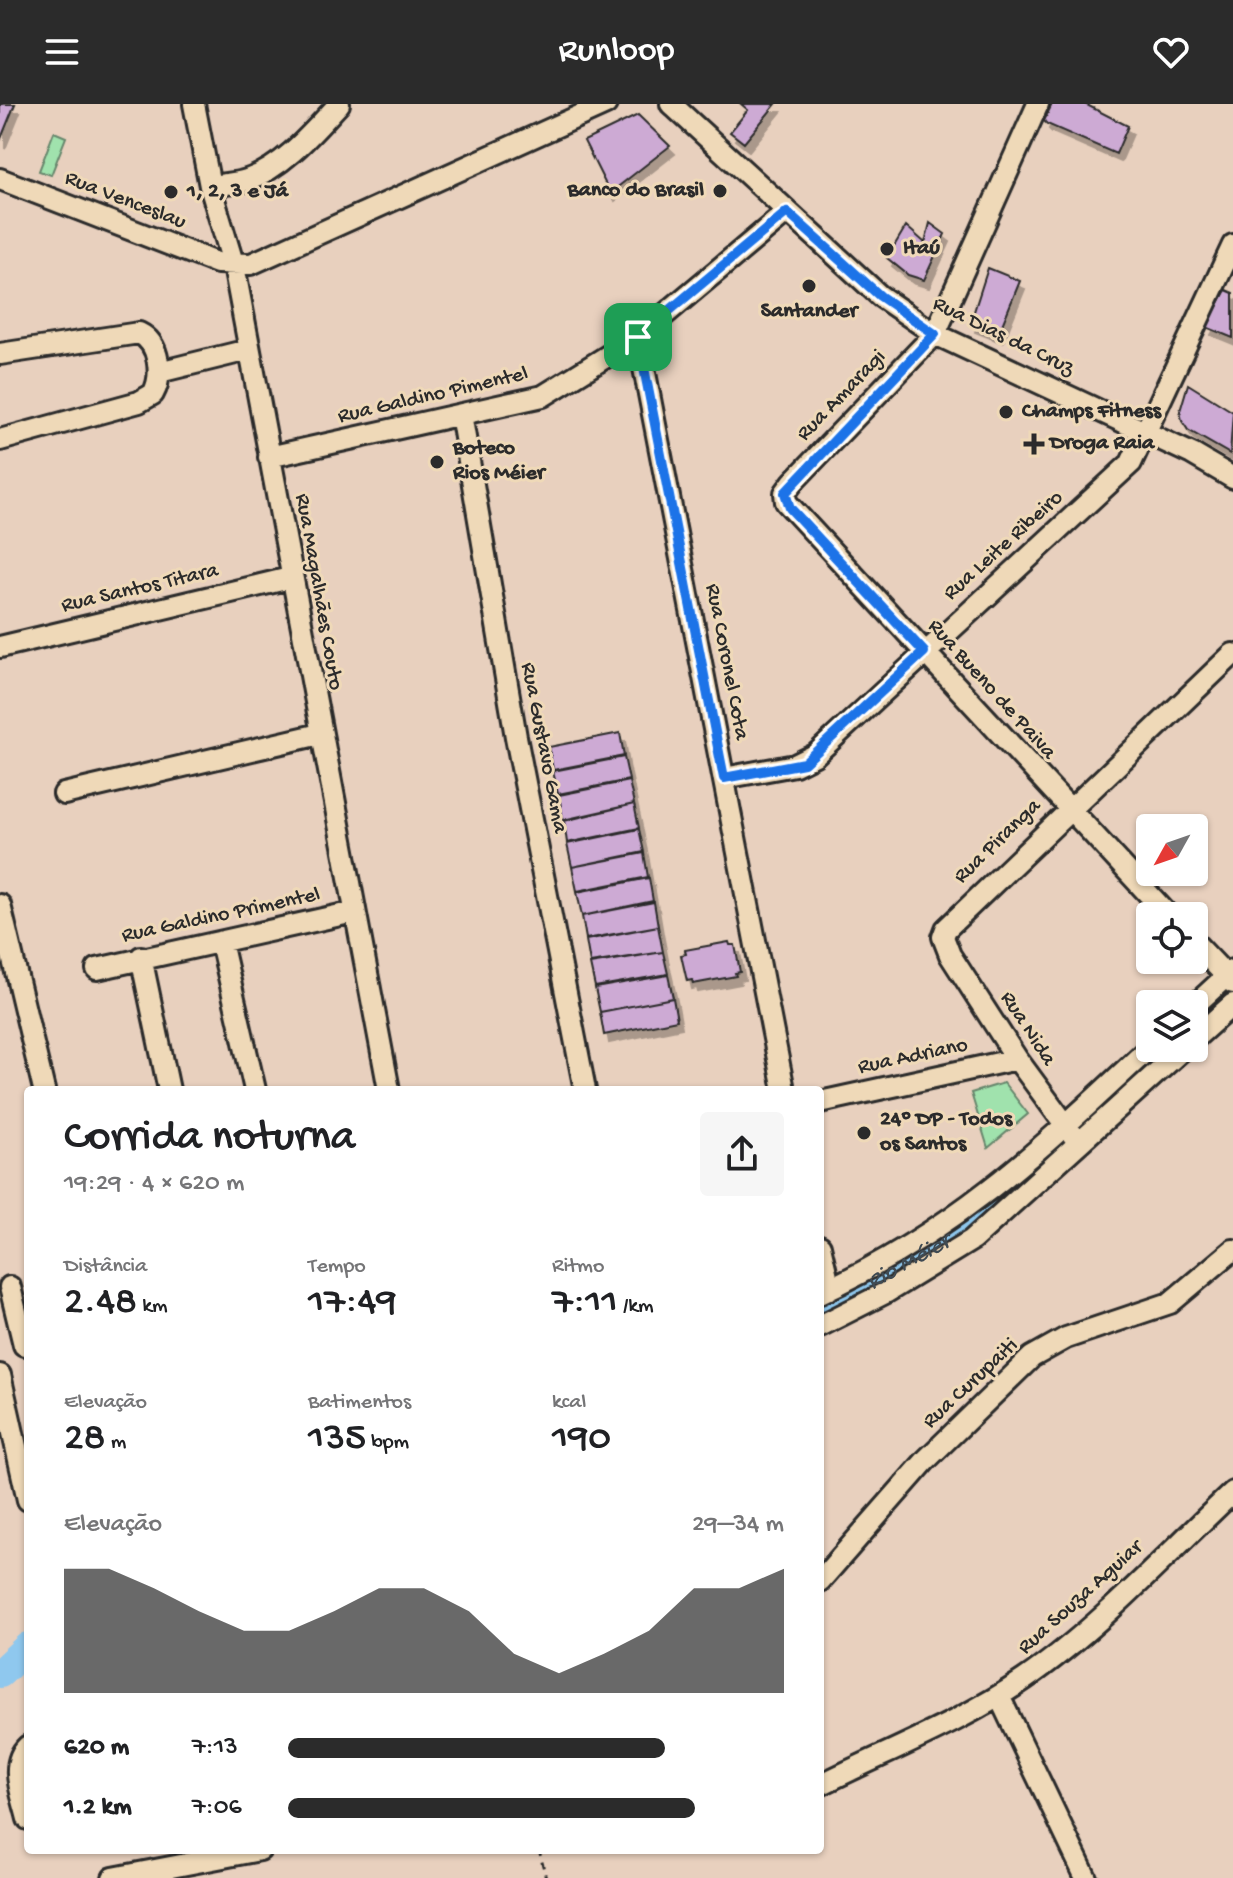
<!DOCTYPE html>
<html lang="pt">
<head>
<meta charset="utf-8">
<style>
  body { margin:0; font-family:"Gochi Hand",sans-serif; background:#f6f6f6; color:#202124; height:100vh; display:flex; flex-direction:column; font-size:30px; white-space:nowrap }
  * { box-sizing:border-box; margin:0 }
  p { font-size:26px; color:#757577 }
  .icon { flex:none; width:44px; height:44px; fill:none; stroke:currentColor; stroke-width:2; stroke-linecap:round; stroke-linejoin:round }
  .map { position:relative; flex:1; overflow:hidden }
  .panel { position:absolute; left:24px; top:982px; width:800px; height:768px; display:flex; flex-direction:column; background:#fff; border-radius:8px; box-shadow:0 2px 6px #0004 }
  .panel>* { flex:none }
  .needle { width:52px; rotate:230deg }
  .tools { position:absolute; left:1136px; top:710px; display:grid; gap:16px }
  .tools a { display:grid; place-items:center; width:72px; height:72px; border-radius:8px; background:#fff; box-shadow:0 2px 6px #0004; font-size:40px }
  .pin { position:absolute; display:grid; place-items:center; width:68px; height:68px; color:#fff; margin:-34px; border-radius:16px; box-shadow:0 4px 12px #0006 }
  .round { display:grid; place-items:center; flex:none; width:84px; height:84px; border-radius:8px; background:#f6f6f6 }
  .head { display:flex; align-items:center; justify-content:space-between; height:136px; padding:0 40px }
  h1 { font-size:44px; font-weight:600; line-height:60px }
  .metrics { display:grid; grid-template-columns:repeat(3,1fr); gap:12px; height:136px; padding:8px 40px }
  .metrics div { display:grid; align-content:center }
  .metrics b { font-size:40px; font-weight:600 }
  .metrics small { font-size:22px; font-weight:400 }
  .metrics p { font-size:22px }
  .chart { height:224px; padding:16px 40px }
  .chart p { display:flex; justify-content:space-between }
  .chart svg { width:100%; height:144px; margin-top:8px; fill:#2b2b2b; opacity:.7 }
  ul { padding:0 40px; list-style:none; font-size:26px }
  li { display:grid; grid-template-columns:128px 96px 1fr; align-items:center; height:60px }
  li i { height:20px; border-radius:10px; background:#2b2b2b }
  header { display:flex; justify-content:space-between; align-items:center; height:104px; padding:0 40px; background:#2b2b2b; color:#fff; font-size:36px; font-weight:600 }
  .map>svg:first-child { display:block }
  .green { fill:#a0e2ad; stroke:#66866c; stroke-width:2 }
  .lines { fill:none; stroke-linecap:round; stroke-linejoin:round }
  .river { stroke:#8fc8ee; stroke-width:30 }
  .building { fill:#cdaad4; stroke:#2b2b2b; stroke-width:2; filter:url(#shadow) }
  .minor-casing { stroke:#2b2b2b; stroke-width:26 }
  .path { stroke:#2b2b2b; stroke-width:3; stroke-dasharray:6 6; stroke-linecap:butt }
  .minor { stroke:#efd9b8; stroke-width:20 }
  .route-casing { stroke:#fff; stroke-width:16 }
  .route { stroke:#1a73e8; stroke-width:10 }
  .poi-dot { fill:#2b2b2b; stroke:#efd9b8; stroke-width:3 }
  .labels { text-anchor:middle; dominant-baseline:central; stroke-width:6; stroke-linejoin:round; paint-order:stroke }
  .poi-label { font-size:22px; font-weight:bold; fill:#2b2b2b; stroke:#efd9b8; text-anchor:start }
  .street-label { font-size:22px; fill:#2b2b2b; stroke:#efd9b8 }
  .water-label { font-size:24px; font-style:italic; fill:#3f4a52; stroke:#efd9b8 }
</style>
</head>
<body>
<header><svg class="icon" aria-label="menu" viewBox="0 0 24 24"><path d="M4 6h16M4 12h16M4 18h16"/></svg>Runloop<svg class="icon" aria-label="heart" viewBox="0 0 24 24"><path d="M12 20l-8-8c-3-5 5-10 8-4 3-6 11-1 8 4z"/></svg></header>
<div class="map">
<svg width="1233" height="1774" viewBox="0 0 1233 1774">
  <defs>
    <filter id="shadow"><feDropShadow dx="5" dy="8" stdDeviation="0" flood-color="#0004"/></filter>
  </defs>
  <rect width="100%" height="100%" fill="#e8d0be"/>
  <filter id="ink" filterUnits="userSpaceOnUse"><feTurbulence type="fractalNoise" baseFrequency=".0125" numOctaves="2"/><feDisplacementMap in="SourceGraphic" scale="16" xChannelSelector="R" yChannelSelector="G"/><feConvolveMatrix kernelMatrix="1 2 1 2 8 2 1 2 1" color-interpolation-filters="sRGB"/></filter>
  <g filter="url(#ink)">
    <path class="green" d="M54,28l12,5 -15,38 -12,-4z
      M1004,979l24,31 -40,34 -17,-55z"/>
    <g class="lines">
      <g class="river">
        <path d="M1194,919l27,-26"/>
        <path d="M1103,1002l64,-58"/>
        <path id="s1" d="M820,1208l129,-72 44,-33"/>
        <path d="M0,1569l28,-26"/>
      </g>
    </g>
    <path class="building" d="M0,0h15l-15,37z
      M741,0h35l-32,39 -14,-11 18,-22z
      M1052,0h33l43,22 -12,28 -69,-30 -3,-3z
      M638,11l32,31 -60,47 -26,-52z
      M930,119l15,11 -21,46 -16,-5 -21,-17 19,-32 19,17z
      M988,164l32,13 -22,54 -28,-11z
      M1226,186l7,3v45l-27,-11z
      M1188,280l45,28 -3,42 -42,-24 -6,-9 -2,-10z
      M620,629l4,23 -71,14 -4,-23z
      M624,653l5,23 -71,14 -5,-23z
      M629,677l5,23 -71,16 -4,-25z
      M634,700l5,24 -72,15 -3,-22z
      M639,725l5,23 -72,15 -5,-23z
      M644,749l4,24 -71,14 -5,-24z
      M649,774l4,23 -71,15 -5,-24z
      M654,798l4,24 -72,13 -4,-23z
      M658,822l5,26 -73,11 -4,-23z
      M729,838l1,3h5l5,27 -5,1 1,3 -43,8 -1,-4 -5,1 -6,-26 5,-1 -1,-4z
      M663,848l5,22 -73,13 -5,-23z
      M668,871l5,23 -73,14 -5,-24z
      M673,894l4,22 -73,15 -4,-23z"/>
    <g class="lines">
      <g class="minor-casing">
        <path id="minor" d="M194,0l16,82 24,80 155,824
          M671,0l209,192 55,38 257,120 41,24
          M1038,0l-103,230 -142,148 -8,11 1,9 383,414
          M0,75l217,84 34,1 355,-160
          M210,82c12,-2 26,-2 37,-6 37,-13 66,-48 92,-76
          M638,233l146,753
          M0,250l139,-21c21,10 24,43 14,61l-14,8 -139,38
          M159,268l89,-22
          M461,310l55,323 69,353
          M269,353l274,-61 95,-59 149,-125
          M0,543l290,-69
          M724,674l71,-13 20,-10 316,-292 102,-218
          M64,690l256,-60
          M0,801l44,185
          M221,838l34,148
          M1194,838l39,41
          M141,853l28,133
          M97,865l257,-57
          M1194,902l39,-36
          M1194,935l39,-35
          M820,998l197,-43
          M1078,1038l-61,-83 -67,-104 -7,-18 3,-8 287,-275
          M820,1142l10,43
          M10,1183l14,58
          M820,1189c137,-63 222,-145 330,-246
          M820,1222l67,-34 85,-52 212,-192
          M0,1271l28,125
          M820,1477l106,-121 106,-103 34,-19 104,-35 63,-53
          M999,1592l87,182
          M28,1642c-20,19 -5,50 0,73
          M820,1681c68,-34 143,-63 205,-106 74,-51 142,-125 208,-187
          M113,1774l147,-28"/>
      </g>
      <path class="path" d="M539,1746l7,28"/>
      <use href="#minor" class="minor"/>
    </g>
  </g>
  <g class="lines" filter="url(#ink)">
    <g class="route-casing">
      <path id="route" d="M787,108l93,84 55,38 -150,159 5,15 134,144 -120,111 -80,15 -86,-441z"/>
    </g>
    <use href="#route" class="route"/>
  </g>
  <g class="poi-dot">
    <circle cx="720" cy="87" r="8"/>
    <circle cx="171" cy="88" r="8"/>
    <circle cx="887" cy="145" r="8"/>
    <circle cx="809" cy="182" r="8"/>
    <circle cx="1006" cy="308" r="8"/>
    <path d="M1030 328h8v8h8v8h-8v8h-8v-8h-8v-8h8z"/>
    <circle cx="437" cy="358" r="8"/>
    <circle cx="864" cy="1029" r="8"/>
  </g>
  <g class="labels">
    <g class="poi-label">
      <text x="704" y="87" text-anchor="end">Banco do Brasil</text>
      <text x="187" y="88">1, 2, 3 e Já</text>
      <text x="903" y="145">Itaú</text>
      <text x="809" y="208" text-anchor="middle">Santander</text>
      <text x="1022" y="308">Champs Fitness</text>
      <text x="1050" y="340">Droga Raia</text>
      <text x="453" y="345">Boteco<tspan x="453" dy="25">Rios Méier</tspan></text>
      <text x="880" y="1016">24º DP - Todos<tspan x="880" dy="25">os Santos</tspan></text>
    </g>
    <g class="street-label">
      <text transform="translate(125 97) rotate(21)">Rua Venceslau</text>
      <text transform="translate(1003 233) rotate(26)">Rua Dias da Cruz</text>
      <text transform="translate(433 292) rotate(-13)">Rua Galdino Pimentel</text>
      <text transform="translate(842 292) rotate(-46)">Rua Amaragi</text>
      <text transform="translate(1004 442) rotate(-42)">Rua Leite Ribeiro</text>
      <text transform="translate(140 485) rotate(-13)">Rua Santos Titara</text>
      <text transform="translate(318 488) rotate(80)">Rua Magalhães Couto</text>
      <text transform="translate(726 558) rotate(79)">Rua Coronel Cota</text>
      <text transform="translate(991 586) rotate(48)">Rua Bueno de Paiva</text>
      <text transform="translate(543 644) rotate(79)">Rua Gustavo Gama</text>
      <text transform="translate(998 738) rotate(-44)">Rua Piranga</text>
      <text transform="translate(221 812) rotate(-12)">Rua Galdino Primentel</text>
      <text transform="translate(1027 925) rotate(57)">Rua Nida</text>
      <text transform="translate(913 953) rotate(-12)">Rua Adriano</text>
      <text transform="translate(971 1280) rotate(-43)">Rua Curupaiti</text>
      <text transform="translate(1081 1494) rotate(-42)">Rua Souza Aguiar</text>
    </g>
    <g class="water-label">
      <text stroke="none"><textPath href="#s1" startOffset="102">Rio Méier</textPath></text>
    </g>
  </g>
</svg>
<div class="tools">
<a><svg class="needle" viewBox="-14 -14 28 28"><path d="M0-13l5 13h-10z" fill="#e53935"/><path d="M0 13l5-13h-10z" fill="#757577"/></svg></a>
<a><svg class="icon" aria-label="locate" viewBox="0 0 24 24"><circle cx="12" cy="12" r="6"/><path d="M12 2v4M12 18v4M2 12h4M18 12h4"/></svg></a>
<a><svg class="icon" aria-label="layers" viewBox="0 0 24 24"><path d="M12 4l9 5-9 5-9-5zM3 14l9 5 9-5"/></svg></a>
</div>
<div class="pin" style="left:638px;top:233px;background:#1e9e55"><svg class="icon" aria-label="arrive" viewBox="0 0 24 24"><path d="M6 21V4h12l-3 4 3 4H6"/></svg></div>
<section class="panel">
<div class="head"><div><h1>Corrida noturna</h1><p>19:29 · 4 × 620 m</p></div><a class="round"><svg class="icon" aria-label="share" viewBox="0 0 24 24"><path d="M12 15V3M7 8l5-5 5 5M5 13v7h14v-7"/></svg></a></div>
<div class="metrics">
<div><p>Distância</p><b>2.48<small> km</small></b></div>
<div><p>Tempo</p><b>17:49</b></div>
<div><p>Ritmo</p><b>7:11<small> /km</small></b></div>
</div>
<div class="metrics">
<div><p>Elevação</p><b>28<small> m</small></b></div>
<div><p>Batimentos</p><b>135<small> bpm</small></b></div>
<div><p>kcal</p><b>190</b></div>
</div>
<div class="chart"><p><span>Elevação</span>29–34 m</p>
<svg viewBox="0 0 160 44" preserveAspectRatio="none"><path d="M0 44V6L10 6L20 12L30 19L40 25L50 25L60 19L70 12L80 12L90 19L100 32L110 38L120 32L130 25L140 12L150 12L160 6V44z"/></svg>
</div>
<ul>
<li><b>620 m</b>7:13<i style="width:76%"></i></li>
<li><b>1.2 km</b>7:06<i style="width:82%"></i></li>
</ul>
</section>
</div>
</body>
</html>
